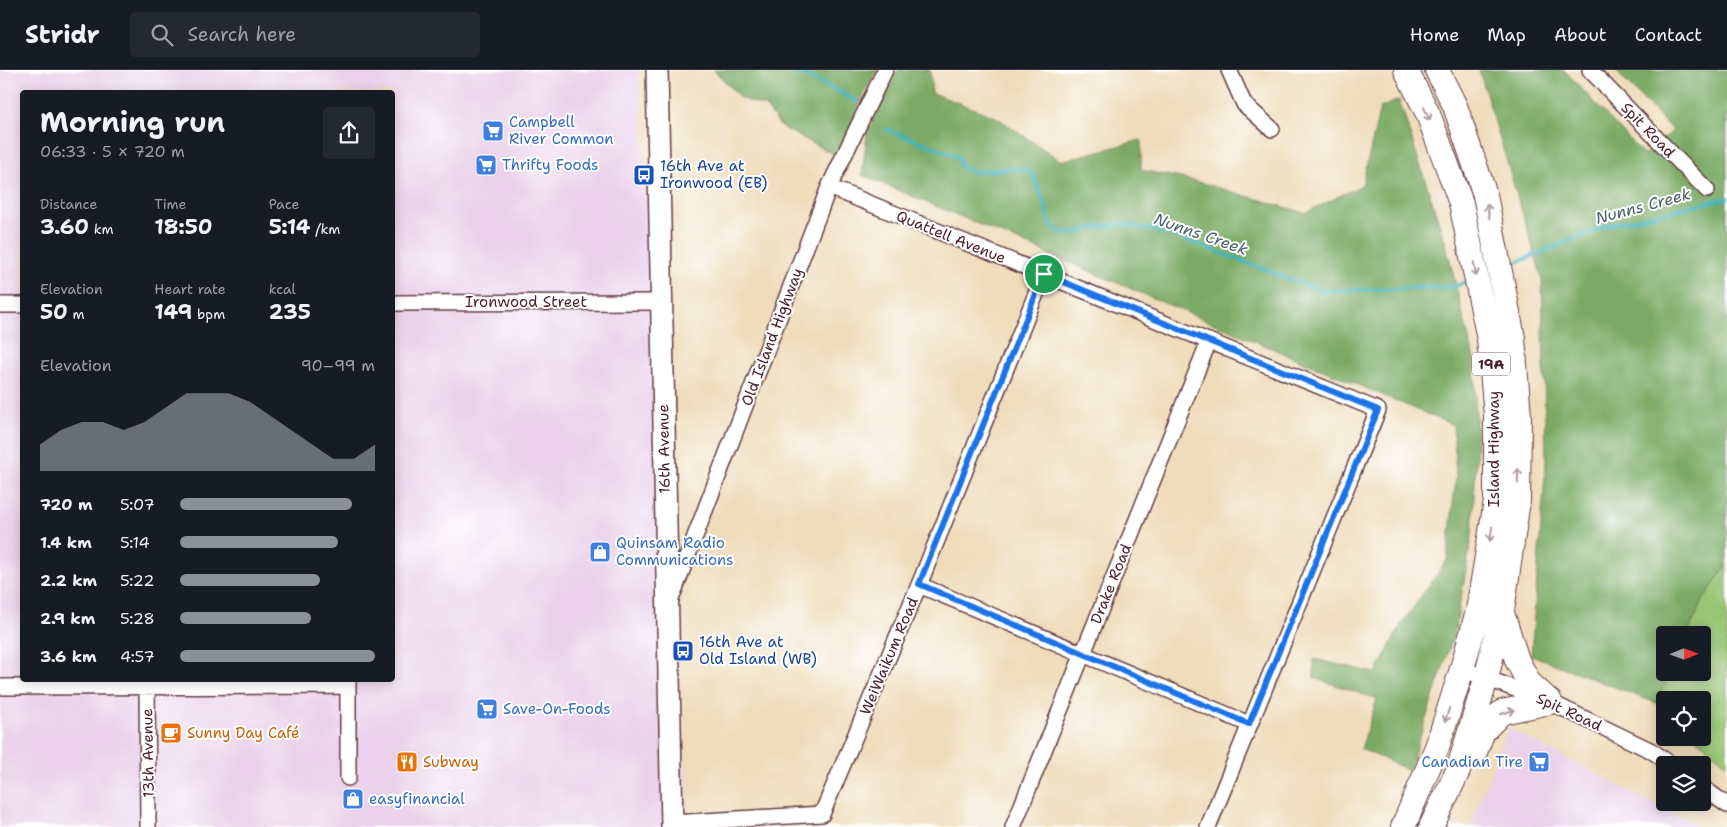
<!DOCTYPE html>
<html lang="en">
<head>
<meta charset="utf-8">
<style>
  body { margin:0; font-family:"Shantell Sans",sans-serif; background:#242831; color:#f1f3f6; height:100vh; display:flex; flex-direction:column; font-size:19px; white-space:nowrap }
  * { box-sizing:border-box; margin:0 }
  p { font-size:16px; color:#9ea1a6 }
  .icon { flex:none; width:28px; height:28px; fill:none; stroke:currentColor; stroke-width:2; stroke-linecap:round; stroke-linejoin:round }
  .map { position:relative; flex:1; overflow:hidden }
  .side { position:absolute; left:20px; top:20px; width:375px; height:592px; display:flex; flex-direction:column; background:#171b24; border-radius:5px; box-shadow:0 2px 12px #0003 }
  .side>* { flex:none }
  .needle { width:32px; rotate:89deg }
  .controls { position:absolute; left:1656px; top:556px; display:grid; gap:10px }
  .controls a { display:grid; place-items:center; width:55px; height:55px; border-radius:5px; background:#171b24; box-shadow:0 2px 12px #0003; font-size:25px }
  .pin { position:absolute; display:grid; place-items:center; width:42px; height:42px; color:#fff; margin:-21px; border:2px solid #fff; border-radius:50%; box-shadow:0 1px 5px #0007 }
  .round { display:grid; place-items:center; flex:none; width:52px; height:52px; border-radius:5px; background:#242831 }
  .headline { display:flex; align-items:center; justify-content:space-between; height:85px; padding:0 20px }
  h1 { font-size:28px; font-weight:700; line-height:38px }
  .figures { display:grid; grid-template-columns:repeat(3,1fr); gap:8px; height:85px; padding:5px 20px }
  .figures div { display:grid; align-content:center }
  .figures b { font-size:21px; font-weight:700 }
  .figures small { font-size:14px; font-weight:400 }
  .figures p { font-size:14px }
  .chart { height:140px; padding:10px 20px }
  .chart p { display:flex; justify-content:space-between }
  .chart svg { width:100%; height:90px; margin-top:5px; fill:#8c9099; opacity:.7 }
  ul { padding:0 20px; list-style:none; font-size:16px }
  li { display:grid; grid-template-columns:80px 60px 1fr; align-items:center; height:38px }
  li i { height:12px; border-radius:6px; background:#8c9099 }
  header { display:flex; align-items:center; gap:30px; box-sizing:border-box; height:70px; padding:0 25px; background:#171b24; border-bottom:1px solid #363941 }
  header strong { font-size:24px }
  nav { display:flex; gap:28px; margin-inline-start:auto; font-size:18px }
  .search { width:350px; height:45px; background:#242831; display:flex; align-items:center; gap:12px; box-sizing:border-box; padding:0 18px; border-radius:5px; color:#9ea1a6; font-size:19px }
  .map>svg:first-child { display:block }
  .built { fill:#ebd1eb; fill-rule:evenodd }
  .green { fill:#98c573; stroke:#71724f }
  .forest { fill:#7aaa65; stroke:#626448 }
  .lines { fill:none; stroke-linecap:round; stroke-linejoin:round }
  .stream { stroke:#40b1b7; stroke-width:4 }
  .street-casing { stroke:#633b40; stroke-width:18 }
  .secondary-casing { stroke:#633b40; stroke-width:24 }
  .primary-casing { stroke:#633b40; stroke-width:26 }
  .street { stroke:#fff; stroke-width:15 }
  .secondary { stroke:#fff; stroke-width:21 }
  .primary { stroke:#fff; stroke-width:24 }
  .oneway { stroke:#ae9aa0 }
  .route-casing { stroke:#fff; stroke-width:10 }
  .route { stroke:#1a73e8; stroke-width:6 }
  .labels { text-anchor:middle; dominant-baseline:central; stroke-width:4; stroke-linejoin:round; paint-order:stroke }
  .shield { fill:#fff; stroke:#80626b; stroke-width:1 }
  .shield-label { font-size:14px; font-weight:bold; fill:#4a1f2b }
  .shop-label { font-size:15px; fill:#366cbe; stroke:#fff; text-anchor:start }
  .street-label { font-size:15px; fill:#4a1f2b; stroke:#fff }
  .transit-label { font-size:15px; fill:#164399; stroke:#fff; text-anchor:start }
  .food-label { font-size:15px; fill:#c56008; stroke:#fff; text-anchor:start }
  .water-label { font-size:16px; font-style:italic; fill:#46616a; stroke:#fff }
</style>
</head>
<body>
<header>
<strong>Stridr</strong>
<div class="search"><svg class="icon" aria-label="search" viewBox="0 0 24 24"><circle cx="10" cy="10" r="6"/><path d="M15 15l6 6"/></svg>Search here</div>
<nav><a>Home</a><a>Map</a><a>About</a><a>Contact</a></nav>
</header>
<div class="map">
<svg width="1727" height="757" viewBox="0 0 1727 757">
  <rect width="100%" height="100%" fill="#fff"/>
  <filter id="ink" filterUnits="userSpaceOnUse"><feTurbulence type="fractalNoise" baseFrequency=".02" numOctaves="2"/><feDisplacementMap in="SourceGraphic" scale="10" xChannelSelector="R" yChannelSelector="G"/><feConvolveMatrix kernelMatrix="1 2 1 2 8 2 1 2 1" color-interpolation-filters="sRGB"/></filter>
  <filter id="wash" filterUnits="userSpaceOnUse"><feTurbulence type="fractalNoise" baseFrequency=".0096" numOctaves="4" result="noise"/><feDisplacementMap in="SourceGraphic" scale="20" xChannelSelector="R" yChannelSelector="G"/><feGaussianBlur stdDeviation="1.12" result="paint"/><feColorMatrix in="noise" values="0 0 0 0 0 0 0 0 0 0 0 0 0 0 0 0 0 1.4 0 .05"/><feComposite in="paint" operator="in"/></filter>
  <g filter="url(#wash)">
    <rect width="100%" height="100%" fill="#efdcba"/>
    <path class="built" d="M0,0h639l50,757h-689zM22,22h370v588h-370z
      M1508,658l190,99h-228z"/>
    <path class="green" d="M1727,494v200l-31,-26h6v-38h-37v11l-9,-8 14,-30 32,-1v-37h-15l15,-33z"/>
    <path class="forest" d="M714,0h163l-9,15 -31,71 -56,-29 -15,-20 -26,-9z
      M898,0h32l2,23 64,24 65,44 80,-21v30l54,11 110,32 57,-28 18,-77 19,-8 47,144 28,116 3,87 -5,89 -17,95 -46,139 -48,-21 16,-50 -63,-21v-19l62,14 25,-48 46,-65 9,-84 -3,-51 -591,-250 5,-42z
      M1479,0h85l80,85 29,-24 -58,-61h112v494l-25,38 -15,33h-22v37l5,1 -14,30 -125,-48 15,-193 -4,-184z"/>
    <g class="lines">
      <path class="stream" d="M785,0l29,9 44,23
        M886,59l71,27 4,10 11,6 47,-4 13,5 14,34 4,16 11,10h16l15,-5 33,-4 48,11 149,56 131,-4 13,-5
        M1510,195l99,-40 118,-27"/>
    </g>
  </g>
  <g filter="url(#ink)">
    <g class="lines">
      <g class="street-casing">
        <path id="street" d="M1229,0l15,34 28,25
          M1590,0l117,120
          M829,117l549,223 -170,417
          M392,233l268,-1
          M0,235h22
          M919,515l330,139
          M671,529l158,-412 56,-117
          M1462,599l88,33 102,49 20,14
          M147,610l1,147
          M348,610v98
          M0,617l348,-1
          M1702,717l25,18
          M672,753l150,-9 97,-229 125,-311
          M1013,757l196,-486"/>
      </g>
      <g class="secondary-casing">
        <path id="secondary" d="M657,0l15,757"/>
      </g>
      <g class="primary-casing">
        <path id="primary" d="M1502,543l15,47 12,23 21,19
          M1475,682l8,-21 19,-19 48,-10
          M1403,757l34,-80 25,-78 16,-58 18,-110v-86l-7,-76 -28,-136 -33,-89 -22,-44
          M1431,757l27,-56 28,-92 16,-68 16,-110 1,-84 -6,-79 -28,-143 -30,-89 -18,-36"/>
      </g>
      <use href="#street" class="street"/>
      <use href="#secondary" class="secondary"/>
      <use href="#primary" class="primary"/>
    </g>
    <defs><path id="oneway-shaft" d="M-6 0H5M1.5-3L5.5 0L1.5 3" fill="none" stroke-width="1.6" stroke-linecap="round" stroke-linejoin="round" transform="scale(1.25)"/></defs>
    <g class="oneway">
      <use href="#oneway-shaft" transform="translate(1427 44) rotate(66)"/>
      <use href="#oneway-shaft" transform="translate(1488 141) rotate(-101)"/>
      <use href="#oneway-shaft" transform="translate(1475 199) rotate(79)"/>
      <use href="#oneway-shaft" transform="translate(1518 406) rotate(-89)"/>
      <use href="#oneway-shaft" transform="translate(1491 464) rotate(99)"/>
      <use href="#oneway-shaft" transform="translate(1508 642) rotate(-18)"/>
      <use href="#oneway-shaft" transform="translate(1447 645) rotate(108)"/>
    </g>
  </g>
  <g class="lines" filter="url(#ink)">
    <g class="route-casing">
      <path id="route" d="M1044,204l334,136 -129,314 -330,-140z"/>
    </g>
    <use href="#route" class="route"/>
  </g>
  <defs>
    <g id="supermarket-square" transform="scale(1.125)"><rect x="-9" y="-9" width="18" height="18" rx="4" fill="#3f7fe0" stroke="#fff"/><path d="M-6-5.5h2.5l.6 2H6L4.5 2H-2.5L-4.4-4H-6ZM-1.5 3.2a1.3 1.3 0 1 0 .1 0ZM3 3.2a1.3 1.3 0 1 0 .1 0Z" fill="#fff"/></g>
    <g id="bus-square" transform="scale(1.125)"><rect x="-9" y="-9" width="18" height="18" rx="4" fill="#1a4fb4" stroke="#fff"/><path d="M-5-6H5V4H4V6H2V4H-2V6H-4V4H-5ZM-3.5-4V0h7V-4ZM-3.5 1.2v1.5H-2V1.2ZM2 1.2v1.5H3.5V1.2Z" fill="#fff"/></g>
    <g id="shop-square" transform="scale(1.125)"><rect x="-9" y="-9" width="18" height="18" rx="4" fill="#3f7fe0" stroke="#fff"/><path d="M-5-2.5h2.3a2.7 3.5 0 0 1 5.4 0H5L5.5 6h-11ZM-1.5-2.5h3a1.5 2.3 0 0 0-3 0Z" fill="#fff"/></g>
    <g id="cafe-square" transform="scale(1.125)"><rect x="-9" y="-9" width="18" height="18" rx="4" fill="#e8710a" stroke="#fff"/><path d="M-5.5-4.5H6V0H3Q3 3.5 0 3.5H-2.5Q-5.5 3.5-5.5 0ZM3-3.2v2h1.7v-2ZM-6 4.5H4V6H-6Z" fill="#fff"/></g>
    <g id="restaurant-square" transform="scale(1.125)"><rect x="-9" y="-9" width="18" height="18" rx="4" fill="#e8710a" stroke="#fff"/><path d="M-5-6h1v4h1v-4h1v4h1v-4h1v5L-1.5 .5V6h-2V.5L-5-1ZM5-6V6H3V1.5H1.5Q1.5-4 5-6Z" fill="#fff"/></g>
  </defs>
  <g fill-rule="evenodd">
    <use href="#supermarket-square" x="493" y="61"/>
    <use href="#supermarket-square" x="486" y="95"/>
    <use href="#bus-square" x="644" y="105"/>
    <use href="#shop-square" x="600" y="482"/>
    <use href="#bus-square" x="683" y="581"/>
    <use href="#supermarket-square" x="487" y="639"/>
    <use href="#cafe-square" x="171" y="663"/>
    <use href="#restaurant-square" x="407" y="692"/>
    <use href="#supermarket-square" x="1539" y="692"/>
    <use href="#shop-square" x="353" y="729"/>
  </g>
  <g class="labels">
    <rect class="shield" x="1472" y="282.5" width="38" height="23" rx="4"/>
    <g class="shield-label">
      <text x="1491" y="294">19A</text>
    </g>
    <g class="shop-label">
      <text x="509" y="52">Campbell<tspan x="509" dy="17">River Common</tspan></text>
      <text x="502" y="95">Thrifty Foods</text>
      <text x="616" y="473">Quinsam Radio<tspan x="616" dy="17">Communications</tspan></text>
      <text x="503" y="639">Save-On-Foods</text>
      <text x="1523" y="692" text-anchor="end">Canadian Tire</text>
      <text x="369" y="729">easyfinancial</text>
    </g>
    <g class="street-label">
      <text transform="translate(1648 60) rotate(46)">Spit Road</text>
      <text transform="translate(951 167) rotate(22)">Quattell Avenue</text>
      <text x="526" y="232">Ironwood Street</text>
      <text transform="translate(772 267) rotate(-69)">Old Island Highway</text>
      <text transform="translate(664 379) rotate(-91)">16th Avenue</text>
      <text transform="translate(1494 379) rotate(-90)">Island Highway</text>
      <text transform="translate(1111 514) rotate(-68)">Drake Road</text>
      <text transform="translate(889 586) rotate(-67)">WeiWaikum Road</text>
      <text transform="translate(1569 642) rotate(25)">Spit Road</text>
      <text transform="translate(148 683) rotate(-91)">13th Avenue</text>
    </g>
    <g class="transit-label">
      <text x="660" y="96">16th Ave at<tspan x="660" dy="17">Ironwood (EB)</tspan></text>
      <text x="699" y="572">16th Ave at<tspan x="699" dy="17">Old Island (WB)</tspan></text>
    </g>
    <g class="food-label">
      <text x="187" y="663">Sunny Day Café</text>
      <text x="423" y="692">Subway</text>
    </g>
    <g class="water-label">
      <text transform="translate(1643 136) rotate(-15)">Nunns Creek</text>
      <text transform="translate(1201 164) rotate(19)">Nunns Creek</text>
    </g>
  </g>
</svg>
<div class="controls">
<a><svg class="needle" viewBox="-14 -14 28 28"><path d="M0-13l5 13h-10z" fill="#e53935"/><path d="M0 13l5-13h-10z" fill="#9ea1a6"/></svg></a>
<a><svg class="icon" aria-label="locate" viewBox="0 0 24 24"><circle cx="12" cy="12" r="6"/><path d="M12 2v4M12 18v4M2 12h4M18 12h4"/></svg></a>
<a><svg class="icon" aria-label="layers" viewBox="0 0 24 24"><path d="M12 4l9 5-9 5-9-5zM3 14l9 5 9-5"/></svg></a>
</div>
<div class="pin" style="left:1044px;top:204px;background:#1e9e55"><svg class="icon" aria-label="arrive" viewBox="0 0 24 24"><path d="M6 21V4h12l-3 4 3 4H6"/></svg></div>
<section class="side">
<div class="headline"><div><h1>Morning run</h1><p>06:33 · 5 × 720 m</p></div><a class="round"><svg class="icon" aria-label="share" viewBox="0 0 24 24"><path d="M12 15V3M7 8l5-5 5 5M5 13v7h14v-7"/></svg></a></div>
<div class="figures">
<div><p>Distance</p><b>3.60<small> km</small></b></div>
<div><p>Time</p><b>18:50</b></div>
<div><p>Pace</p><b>5:14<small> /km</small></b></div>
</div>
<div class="figures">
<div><p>Elevation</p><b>50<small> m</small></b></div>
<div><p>Heart rate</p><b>149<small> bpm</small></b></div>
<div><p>kcal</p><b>235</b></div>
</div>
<div class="chart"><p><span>Elevation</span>90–99 m</p>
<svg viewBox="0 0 160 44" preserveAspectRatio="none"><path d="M0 44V31L10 24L20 20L30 20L40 24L50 20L60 13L70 6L80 6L90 6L100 10L110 17L120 24L130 31L140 38L150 38L160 31V44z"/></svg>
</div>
<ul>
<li><b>720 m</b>5:07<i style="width:88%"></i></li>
<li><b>1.4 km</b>5:14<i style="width:81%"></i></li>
<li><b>2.2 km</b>5:22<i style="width:72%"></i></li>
<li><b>2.9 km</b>5:28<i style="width:67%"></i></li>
<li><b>3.6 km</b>4:57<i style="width:100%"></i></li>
</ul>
</section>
</div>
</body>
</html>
